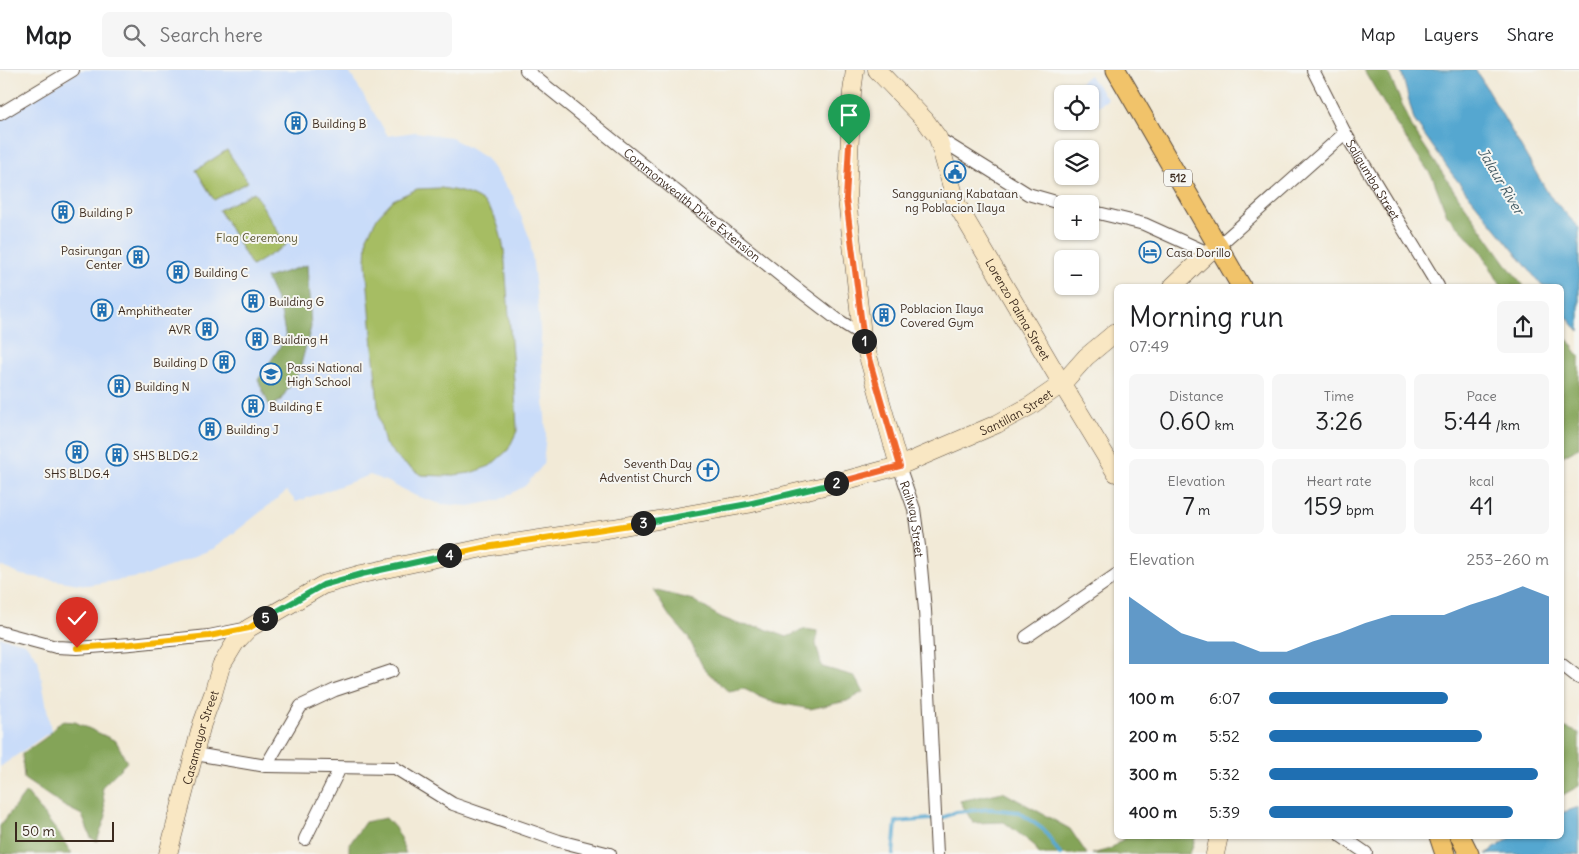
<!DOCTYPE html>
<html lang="en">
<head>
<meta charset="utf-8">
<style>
  body { margin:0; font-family:Delius,sans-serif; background:#f6f6f6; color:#202124; height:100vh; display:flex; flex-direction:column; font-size:19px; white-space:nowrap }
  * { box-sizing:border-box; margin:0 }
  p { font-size:16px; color:#757577 }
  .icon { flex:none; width:28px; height:28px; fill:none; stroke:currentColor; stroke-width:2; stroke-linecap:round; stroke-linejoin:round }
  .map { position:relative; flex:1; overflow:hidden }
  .details { position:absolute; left:1114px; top:214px; width:450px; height:555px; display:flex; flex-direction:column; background:#fff; border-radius:8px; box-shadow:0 1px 4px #0004 }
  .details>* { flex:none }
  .controls { position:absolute; left:1054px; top:15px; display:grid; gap:10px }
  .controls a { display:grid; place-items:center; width:45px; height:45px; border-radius:8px; background:#fff; box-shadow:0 1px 4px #0004; font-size:25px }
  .scale { position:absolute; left:15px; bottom:12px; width:99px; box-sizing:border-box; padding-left:5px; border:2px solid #3b2a1e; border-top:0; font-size:14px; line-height:18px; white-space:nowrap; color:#3b2a1e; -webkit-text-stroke:4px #f6f6f2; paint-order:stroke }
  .pin { position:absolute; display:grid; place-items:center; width:42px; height:42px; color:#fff; margin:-51px -21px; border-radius:50% 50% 50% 0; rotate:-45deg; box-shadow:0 0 5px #0007 }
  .pin .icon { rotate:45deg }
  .km { position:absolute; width:25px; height:25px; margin:-12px; border-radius:50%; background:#222; color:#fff; font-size:14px; line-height:25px; text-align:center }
  .round { display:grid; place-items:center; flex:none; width:52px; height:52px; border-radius:8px; background:#f6f6f6 }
  .overview { display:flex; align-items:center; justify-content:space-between; height:85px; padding:0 15px }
  h1 { font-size:28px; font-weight:600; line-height:38px }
  .figures { display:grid; grid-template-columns:repeat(3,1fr); gap:8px; height:85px; padding:5px 15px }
  .figures div { display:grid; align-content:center; border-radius:8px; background:#f6f6f6; text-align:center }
  .figures b { font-size:25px; font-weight:600 }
  .figures small { font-size:14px; font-weight:400 }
  .figures p { font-size:14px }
  .chart { height:140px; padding:10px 15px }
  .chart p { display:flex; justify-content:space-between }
  .chart svg { width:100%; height:90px; margin-top:5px; fill:#1f6fb2; opacity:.7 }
  ul { padding:0 15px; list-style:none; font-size:16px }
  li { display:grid; grid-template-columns:80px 60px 1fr; align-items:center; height:38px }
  li i { height:12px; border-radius:6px; background:#1f6fb2 }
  header { display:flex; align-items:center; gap:30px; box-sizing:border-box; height:70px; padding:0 25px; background:#fff; border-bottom:1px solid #e0e0e0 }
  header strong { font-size:24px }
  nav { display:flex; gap:28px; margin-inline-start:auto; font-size:18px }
  .search { width:350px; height:45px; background:#f6f6f6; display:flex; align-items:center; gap:12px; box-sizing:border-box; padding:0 18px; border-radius:8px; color:#757577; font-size:19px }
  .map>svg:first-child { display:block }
  .built { fill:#c9dcf9 }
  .green { fill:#a6bd63; stroke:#707440 }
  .forest { fill:#84a459; stroke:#60673c }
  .water { fill:#55a7d0; stroke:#486877 }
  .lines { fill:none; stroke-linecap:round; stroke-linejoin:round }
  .stream { stroke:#55a7d0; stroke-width:4 }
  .street-casing { stroke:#56473a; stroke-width:14 }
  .secondary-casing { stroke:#56473a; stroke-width:19 }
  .primary-casing { stroke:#56473a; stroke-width:21 }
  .street { stroke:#fff; stroke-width:12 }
  .secondary { stroke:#f9e7c3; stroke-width:18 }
  .primary { stroke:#f1c36a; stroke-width:19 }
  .split-1-casing { stroke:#fff; stroke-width:10 }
  .split-2-casing { stroke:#fff; stroke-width:10 }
  .split-3-casing { stroke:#fff; stroke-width:10 }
  .split-4-casing { stroke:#fff; stroke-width:10 }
  .split-5-casing { stroke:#fff; stroke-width:10 }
  .split-6-casing { stroke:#fff; stroke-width:10 }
  .split-1 { stroke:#f0652b; stroke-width:6 }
  .split-2 { stroke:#f0652b; stroke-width:6 }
  .split-3 { stroke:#22a559; stroke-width:6 }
  .split-4 { stroke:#f5b400; stroke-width:6 }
  .split-5 { stroke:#22a559; stroke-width:6 }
  .split-6 { stroke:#f5b400; stroke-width:6 }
  .labels { text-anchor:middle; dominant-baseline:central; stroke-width:4; stroke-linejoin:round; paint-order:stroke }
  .shield { fill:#f6f6f2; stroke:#73675e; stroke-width:1 }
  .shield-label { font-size:11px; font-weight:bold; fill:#3b2a1e }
  .poi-label { font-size:12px; fill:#3b2a1e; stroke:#f6f6f2; text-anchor:start }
  .street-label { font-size:12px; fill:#3b2a1e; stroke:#f6f6f2 }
  .park-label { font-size:12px; fill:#5b5633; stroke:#f6f6f2 }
  .water-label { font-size:14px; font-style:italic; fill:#455c65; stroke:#f6f6f2 }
</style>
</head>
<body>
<header>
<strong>Map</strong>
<div class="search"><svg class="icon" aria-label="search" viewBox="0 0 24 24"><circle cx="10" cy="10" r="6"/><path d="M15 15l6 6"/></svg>Search here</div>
<nav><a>Map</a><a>Layers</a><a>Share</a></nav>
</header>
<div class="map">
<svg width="1579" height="784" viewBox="0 0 1579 784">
  <rect width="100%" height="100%" fill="#f6f6f2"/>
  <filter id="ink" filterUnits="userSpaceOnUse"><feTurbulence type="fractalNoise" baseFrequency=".02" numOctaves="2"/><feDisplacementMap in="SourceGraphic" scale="10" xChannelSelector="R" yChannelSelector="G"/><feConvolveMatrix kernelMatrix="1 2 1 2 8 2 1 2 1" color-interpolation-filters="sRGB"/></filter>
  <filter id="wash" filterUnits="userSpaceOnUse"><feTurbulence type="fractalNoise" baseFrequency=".0096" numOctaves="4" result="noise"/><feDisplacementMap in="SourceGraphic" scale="20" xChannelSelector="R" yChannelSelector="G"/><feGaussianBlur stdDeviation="1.12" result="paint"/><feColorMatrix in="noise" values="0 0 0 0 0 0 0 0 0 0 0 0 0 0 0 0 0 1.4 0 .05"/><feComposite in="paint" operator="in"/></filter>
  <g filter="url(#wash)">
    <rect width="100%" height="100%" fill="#f2ead7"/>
    <path class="built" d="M81,0h267l40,66 27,-4 35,5 36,21 27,38 17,43 9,75 7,120 -3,31 -18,21 -26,14 -30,6 -28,-2 -25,-8 -28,-14 -18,-7 -74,27 -9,-11 -72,57 -69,28 -59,9 -66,-10 -21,-9v-446z
      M1089,5l19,24 -18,13v-18h-24z
      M0,567l25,6 13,16 13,72 -51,36z"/>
    <path class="green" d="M227,80l21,32 -34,18 -18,-30z
      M441,118c45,7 54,17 63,62l12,158 1,23 -9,19 -18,16 -20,7 -24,3 -25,-1 -19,-13 -17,-18 -6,-26 -13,-155 1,-26 11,-21 15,-16 24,-11z
      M254,122l32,53 -34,21 -33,-56z"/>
    <path class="forest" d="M1364,0h23l26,59 40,60 57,80 14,17h-23l-20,-35 -34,-36 -14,-37 -37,-54z
      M307,195l4,62 -12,45 -19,29 -10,6 -12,-27 28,-42 -6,-30 -14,-30z
      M1561,260l18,26v91l-18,10z
      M653,520l40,10 27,17 21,8 19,2 27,10 18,-8 12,2 -1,13 6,23 32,9 9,16 -16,9 -37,8 -41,-8 -25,-12 -15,3 -25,-23 -16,-32 -20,-23z
      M61,651l14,1 41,19 11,21 -25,25 4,29 -9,25 -6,-3 -9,-23 -18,-9 -40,-27 -2,-25 23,-16z
      M1561,656l18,7v53l-18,10z
      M26,722l33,42 13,20h-72v-28z
      M1003,722l67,37 17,25h-48l-5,-9 -30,-23 -31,1 -13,-22z
      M386,748l11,12 9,24h-57v-9l16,-23z
      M1127,766h69l-6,18h-98l18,-5z"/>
    <path class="water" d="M1401,0h75l73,125 30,33v104l-18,-22v-24h-19l-90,-112 -38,-54z
      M1579,737v47h-93l27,-18h48v-23z"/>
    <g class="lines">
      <path class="stream" d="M893,784l3,-32 46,-4 14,-6 34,-3 29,3 25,18 16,24"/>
    </g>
  </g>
  <g filter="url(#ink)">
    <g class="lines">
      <g class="street-casing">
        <g id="street">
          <path id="s1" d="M526,0l265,214 47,36 24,15"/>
          <path id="s2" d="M1313,0l32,63 93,153"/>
          <path d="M0,44l73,-44"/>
          <path d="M938,68l90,56 35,10"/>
          <path d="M1090,141l54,13 64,29"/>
          <path d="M1217,177l128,-114"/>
          <path id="s3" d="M899,396l15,43 5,37 6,64 12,244"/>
          <path d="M0,562l56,15 21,1 54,-4 78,-8 40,-8"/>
          <path d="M1026,567l90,-62"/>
          <path d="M1561,594l18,14"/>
          <path d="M195,684l71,12 129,2 58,36 106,37 51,13"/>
          <path d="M266,696l35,-60 34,-16 57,-19"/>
          <path d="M1341,766l25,17"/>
          <path d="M305,769l35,-71"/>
        </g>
      </g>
      <g class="secondary-casing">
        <g id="secondary">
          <path d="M855,0l-3,22 -5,107 15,136 37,131"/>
          <path id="s4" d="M877,0l48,50 13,18 19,67 105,179 54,89"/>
          <path d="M1173,216l35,-33 9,-6"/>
          <path id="s5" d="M168,784l34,-130 11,-30 8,-28 14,-23 14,-15 74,-43 39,-11 130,-28 121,-18 135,-24 76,-18 75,-20 98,-42 33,-18 32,-22 24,-27 30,-25"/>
          <path d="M1215,784l4,-18"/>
        </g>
      </g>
      <g class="primary-casing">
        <path id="primary" d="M1116,0l125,216
          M1439,766l6,18
          M1460,766l9,18"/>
      </g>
      <use href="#street" class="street"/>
      <use href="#secondary" class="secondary"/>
      <use href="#primary" class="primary"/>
    </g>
  </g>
  <g class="lines" filter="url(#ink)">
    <g class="split-1-casing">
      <path id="split-1" d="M849,75l-3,54 18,142"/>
    </g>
    <g class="split-2-casing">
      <path id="split-2" d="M836,413l64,-17 -36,-125"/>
    </g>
    <g class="split-3-casing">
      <path id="split-3" d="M643,453l105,-19 88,-21"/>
    </g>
    <g class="split-4-casing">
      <path id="split-4" d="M449,485l43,-9 151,-23"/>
    </g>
    <g class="split-5-casing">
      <path id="split-5" d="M265,548l58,-33 39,-11 87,-19"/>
    </g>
    <g class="split-6-casing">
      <path id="split-6" d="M77,578l54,-4 78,-8 40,-8 16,-10"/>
    </g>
    <use href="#split-1" class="split-1"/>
    <use href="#split-2" class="split-2"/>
    <use href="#split-3" class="split-3"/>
    <use href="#split-4" class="split-4"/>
    <use href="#split-5" class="split-5"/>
    <use href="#split-6" class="split-6"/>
  </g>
  <defs>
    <g id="building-ring" transform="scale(1.125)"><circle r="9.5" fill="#f6f6f2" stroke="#1f6fb2" stroke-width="1.5"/><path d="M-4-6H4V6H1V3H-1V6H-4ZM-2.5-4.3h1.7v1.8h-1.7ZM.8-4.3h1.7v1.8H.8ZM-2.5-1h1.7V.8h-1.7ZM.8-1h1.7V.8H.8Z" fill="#1f6fb2"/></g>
    <g id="civic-ring" transform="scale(1.125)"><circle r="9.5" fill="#f6f6f2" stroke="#1f6fb2" stroke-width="1.5"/><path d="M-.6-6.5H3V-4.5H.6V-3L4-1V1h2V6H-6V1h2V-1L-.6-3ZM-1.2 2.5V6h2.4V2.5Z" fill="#1f6fb2"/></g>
    <g id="hotel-ring" transform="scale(1.125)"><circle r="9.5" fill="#f6f6f2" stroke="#1f6fb2" stroke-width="1.5"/><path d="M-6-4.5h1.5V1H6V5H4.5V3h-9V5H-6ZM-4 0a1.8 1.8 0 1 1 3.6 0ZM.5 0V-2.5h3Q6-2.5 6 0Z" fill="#1f6fb2"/></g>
    <g id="school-ring" transform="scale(1.125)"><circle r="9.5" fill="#f6f6f2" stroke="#1f6fb2" stroke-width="1.5"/><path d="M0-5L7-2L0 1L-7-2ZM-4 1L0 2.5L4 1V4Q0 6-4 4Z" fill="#1f6fb2"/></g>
    <g id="church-ring" transform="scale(1.125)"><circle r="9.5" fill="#f6f6f2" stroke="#1f6fb2" stroke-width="1.5"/><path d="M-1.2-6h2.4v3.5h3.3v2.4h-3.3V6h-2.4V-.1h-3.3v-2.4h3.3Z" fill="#1f6fb2"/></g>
  </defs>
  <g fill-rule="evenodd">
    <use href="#building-ring" x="296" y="53"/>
    <use href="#civic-ring" x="955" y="102"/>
    <use href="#building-ring" x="63" y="142"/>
    <use href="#hotel-ring" x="1150" y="182"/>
    <use href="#building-ring" x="138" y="187"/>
    <use href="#building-ring" x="178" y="202"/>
    <use href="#building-ring" x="253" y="231"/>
    <use href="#building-ring" x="102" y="240"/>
    <use href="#building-ring" x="884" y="245"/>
    <use href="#building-ring" x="207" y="259"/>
    <use href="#building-ring" x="257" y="269"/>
    <use href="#building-ring" x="224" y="292"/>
    <use href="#school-ring" x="271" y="304"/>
    <use href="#building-ring" x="119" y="316"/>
    <use href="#building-ring" x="253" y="336"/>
    <use href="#building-ring" x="210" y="359"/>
    <use href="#building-ring" x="77" y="382"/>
    <use href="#building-ring" x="117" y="385"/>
    <use href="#church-ring" x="708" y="400"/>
  </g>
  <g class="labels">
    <rect class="shield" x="1164" y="99.5" width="28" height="17" rx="4"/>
    <g class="shield-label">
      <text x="1178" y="108">512</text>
    </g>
    <g class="poi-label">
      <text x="312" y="53">Building B</text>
      <text x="955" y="123" text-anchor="middle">Sangguniang Kabataan<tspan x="955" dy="14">ng Poblacion Ilaya</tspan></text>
      <text x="79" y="142">Building P</text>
      <text x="122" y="180" text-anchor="end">Pasirungan<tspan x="122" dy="14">Center</tspan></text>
      <text x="1166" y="182">Casa Dorillo</text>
      <text x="194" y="202">Building C</text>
      <text x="269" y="231">Building G</text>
      <text x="900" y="238">Poblacion Ilaya<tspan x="900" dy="14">Covered Gym</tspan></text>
      <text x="118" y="240">Amphitheater</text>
      <text x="191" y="259" text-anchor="end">AVR</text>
      <text x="273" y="269">Building H</text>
      <text x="208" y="292" text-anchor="end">Building D</text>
      <text x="287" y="297">Passi National<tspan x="287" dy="14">High School</tspan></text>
      <text x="135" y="316">Building N</text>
      <text x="269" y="336">Building E</text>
      <text x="226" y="359">Building J</text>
      <text x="133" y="385">SHS BLDG.2</text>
      <text x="692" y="393" text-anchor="end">Seventh Day<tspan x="692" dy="14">Adventist Church</tspan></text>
      <text x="77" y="403" text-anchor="middle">SHS BLDG.4</text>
    </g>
    <g class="street-label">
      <text stroke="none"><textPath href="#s2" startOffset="125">Saligumba Street</textPath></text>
      <text stroke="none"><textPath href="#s1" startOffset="214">Commonwealth Drive Extension</textPath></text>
      <text stroke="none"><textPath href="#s4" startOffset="282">Lorenzo Palma Street</textPath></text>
      <text stroke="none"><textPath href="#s5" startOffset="1046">Santillan Street</textPath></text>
      <text stroke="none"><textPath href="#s3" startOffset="55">Railway Street</textPath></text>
      <text stroke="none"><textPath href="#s5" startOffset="121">Casamayor Street</textPath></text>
    </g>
    <g class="park-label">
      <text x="257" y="167">Flag Ceremony</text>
    </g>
    <g class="water-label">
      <text transform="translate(1501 111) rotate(59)">Jalaur River</text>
    </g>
  </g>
</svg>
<div class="controls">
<a><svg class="icon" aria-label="locate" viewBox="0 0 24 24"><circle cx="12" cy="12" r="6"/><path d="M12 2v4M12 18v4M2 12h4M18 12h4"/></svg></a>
<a><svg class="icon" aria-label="layers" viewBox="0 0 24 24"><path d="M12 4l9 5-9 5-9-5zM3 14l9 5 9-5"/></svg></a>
<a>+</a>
<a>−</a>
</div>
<div class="scale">50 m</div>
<div class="pin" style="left:849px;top:75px;background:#1e9e55"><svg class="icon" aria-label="arrive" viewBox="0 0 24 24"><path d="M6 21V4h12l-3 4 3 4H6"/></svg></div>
<div class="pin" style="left:77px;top:578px;background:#d93025"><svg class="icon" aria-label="check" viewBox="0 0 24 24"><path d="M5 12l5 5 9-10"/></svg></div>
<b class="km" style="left:864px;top:271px">1</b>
<b class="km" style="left:836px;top:413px">2</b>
<b class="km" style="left:643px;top:453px">3</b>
<b class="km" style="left:449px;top:485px">4</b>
<b class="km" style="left:265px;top:548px">5</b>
<section class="details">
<div class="overview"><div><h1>Morning run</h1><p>07:49</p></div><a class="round"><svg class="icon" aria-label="share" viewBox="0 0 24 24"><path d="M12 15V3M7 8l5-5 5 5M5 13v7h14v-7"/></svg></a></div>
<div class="figures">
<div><p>Distance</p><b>0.60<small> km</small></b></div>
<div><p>Time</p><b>3:26</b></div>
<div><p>Pace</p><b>5:44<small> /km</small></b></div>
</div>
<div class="figures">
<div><p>Elevation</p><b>7<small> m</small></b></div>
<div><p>Heart rate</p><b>159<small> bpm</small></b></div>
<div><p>kcal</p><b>41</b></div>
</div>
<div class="chart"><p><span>Elevation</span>253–260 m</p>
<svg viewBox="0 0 160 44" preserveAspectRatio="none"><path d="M0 44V11L10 20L20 29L30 33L40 33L50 38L60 38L70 33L80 29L90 24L100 20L110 20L120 20L130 15L140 11L150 6L160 11V44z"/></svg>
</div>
<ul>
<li><b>100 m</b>6:07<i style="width:64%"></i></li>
<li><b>200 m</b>5:52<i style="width:76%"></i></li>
<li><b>300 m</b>5:32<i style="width:96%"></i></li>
<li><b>400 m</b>5:39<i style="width:87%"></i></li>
</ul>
</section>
</div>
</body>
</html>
